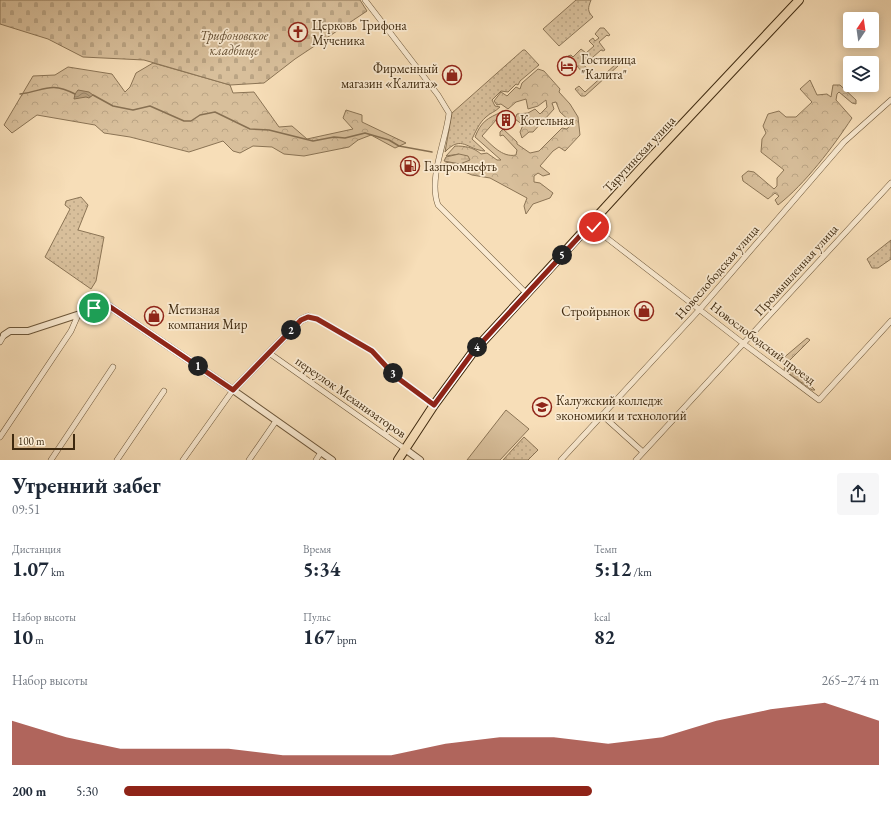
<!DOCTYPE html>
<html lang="ru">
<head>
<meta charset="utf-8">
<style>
  body { margin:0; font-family:"EB Garamond",serif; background:#f6f6f7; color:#1f2937; height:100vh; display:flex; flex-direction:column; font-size:15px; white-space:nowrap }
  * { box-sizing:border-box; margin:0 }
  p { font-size:13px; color:#747a83 }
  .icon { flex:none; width:22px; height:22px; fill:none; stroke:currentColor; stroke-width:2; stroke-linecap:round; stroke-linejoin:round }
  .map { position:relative; height:460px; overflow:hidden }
  .sheet { display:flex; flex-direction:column; background:#fff; flex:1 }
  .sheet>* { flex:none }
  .needle { width:26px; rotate:13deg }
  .fabs { position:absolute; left:843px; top:12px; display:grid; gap:8px }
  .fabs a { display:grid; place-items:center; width:36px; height:36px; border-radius:4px; background:#fff; box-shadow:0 2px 10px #0003; font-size:20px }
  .scale { position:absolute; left:12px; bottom:10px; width:63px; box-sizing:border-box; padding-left:4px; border:2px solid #3e290f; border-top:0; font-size:11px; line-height:14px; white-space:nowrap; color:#3e290f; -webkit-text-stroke:3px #faead1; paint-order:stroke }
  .pin { position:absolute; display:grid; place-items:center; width:34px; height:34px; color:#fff; margin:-17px; border:2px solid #fff; border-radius:50%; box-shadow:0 1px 4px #0007 }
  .km { position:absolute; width:20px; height:20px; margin:-10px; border-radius:50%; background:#222; color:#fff; font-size:11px; line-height:20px; text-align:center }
  .round { display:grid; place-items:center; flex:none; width:42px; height:42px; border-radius:4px; background:#f6f6f7 }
  .summary { display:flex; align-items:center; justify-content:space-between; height:68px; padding:0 12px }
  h1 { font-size:22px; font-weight:700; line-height:30px }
  .metrics { display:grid; grid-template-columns:repeat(3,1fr); gap:6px; height:68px; padding:4px 12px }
  .metrics div { display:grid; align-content:center }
  .metrics b { font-size:20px; font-weight:700 }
  .metrics small { font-size:11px; font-weight:400 }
  .metrics p { font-size:11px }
  .chart { height:112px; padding:8px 12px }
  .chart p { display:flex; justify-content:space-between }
  .chart svg { width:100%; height:72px; margin-top:4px; fill:#8f2418; opacity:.7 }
  ul { padding:0 12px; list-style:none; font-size:13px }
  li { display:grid; grid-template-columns:64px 48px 1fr; align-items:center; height:30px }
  li i { height:10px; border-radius:5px; background:#8f2418 }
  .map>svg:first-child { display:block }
  .grass { fill:url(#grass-dots); stroke:#8b7455 }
  .forest { fill:url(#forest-crowns); stroke:#8b7455 }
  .wetland { fill:url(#wetland-marsh); stroke:#8b7455 }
  .cemetery { fill:url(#cemetery-stones); stroke:#8b7455 }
  .garden { fill:#d8bf9b; stroke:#8b7455 }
  .water { fill:url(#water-waves); stroke:#877052 }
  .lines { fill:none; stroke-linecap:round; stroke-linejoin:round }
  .stream { stroke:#877052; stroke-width:1.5 }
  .minor-casing { stroke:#6c5639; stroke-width:6 }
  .tertiary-casing { stroke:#6c5639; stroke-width:8 }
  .primary-casing { stroke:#3e290f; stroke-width:10 }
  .minor { stroke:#faead1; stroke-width:5 }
  .tertiary { stroke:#faead1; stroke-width:6 }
  .primary { stroke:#f7deb8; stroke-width:8 }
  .route-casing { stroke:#fff; stroke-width:8 }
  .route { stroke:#8f2418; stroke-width:5 }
  .labels { text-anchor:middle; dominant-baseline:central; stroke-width:3.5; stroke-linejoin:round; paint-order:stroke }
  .poi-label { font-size:13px; fill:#3e290f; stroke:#faead1; text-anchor:start }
  .park-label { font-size:13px; font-style:italic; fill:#644e32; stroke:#faead1 }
  .street-label { font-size:13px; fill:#3e290f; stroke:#faead1 }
</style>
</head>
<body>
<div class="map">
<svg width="891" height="460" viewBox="0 0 891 460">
  <defs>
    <pattern id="grass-dots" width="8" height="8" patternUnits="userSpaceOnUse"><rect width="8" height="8" fill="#d8bf9b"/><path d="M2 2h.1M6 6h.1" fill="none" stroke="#baa484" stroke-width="1.8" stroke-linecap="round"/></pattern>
    <pattern id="forest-crowns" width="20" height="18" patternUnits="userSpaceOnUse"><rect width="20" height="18" fill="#d8bf9b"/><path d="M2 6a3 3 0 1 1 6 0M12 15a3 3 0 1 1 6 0" fill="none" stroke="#baa484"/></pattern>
    <pattern id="wetland-marsh" width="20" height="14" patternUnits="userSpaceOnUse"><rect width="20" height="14" fill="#d8bf9b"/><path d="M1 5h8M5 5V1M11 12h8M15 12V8" fill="none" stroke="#baa484"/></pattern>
    <pattern id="cemetery-stones" width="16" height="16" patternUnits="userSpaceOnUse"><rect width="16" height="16" fill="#d8bf9b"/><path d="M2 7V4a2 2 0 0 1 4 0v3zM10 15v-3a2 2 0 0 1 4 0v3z" fill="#baa484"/></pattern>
    <pattern id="water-waves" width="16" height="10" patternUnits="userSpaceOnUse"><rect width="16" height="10" fill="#b8a07f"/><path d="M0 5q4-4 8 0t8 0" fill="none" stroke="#978266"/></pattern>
  </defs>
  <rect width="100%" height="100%" fill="#f7deb8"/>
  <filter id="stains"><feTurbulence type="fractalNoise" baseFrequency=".005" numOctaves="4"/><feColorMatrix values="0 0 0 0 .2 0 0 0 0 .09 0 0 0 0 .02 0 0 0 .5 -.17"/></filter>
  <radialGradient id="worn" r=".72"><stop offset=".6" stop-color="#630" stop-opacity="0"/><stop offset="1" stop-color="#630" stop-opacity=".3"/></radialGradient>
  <path class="grass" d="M576,0h15c-3,8 -4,11 2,17l-34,29 -16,-17z
    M600,28h4l6,7 -2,1 -1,-1 -8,7 6,8 -2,1 -2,-1 -17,15 4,5 -4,4 -16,-18 3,-1 2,2 8,-8 5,4 8,-7 -5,-5 4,-3 2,3 4,-3 -4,-4z
    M523,50h2l14,15 -19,16 -2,4 -2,-1 -8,8 -7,-1 -9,9 3,6 5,1c-5,5 -10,6 -14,10 -7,6 -10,14 -14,22l13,12c-18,-1 -23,-17 -40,1l7,-39z
    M616,64l2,2 -33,30h-4l-6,-7 4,-3 6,6z
    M81,197l7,8 -10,25 26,7 -8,44 -5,8 -46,-32 25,-48 -5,-4 1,-4z
    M891,240v19l-13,9h-6l-5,-9z
    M524,437l14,13 -10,10h-25z"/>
  <path class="forest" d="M153,63l77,22 3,8 21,-1 25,35 13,-1 15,13 46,-10 -10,-11 3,-8 16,5v7l44,21 -11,5 -24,-13 -13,5 -9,7 -45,9 -20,-2 -12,-7 -19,-1 -13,7 -7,-2 -10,-10 -34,11 -59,-15 -26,-4 -9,-8 -58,-10 -25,18 -8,-8 29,-49 22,-1 13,-8 44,7 13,18 5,-5 6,-14z
    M538,69l6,2 16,18 -1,3 11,12 8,13 2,18 -15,16 -6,-4 -6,4 -13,15 10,8 -7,2 -5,-3 -4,3v6l6,1 13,10 -3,5 -17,6 -7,10 -2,-8 3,-8 -37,-20 -18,-3 -21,-9h-9l1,-2 6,-2 11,2 -1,-10 -13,2 9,-10c10,0 18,1 26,8l6,-1 10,7h4l-26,-23c6,-15 12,-19 27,-25l2,5 -7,2 -15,17c9,8 20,22 34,19l1,-5 -14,-15 -3,1v-4l3,-3 14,13v2l13,9 9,-2 23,-23 5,1 5,-6 -12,-11 -4,-10 -4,1 2,6 -21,23h-4l-7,6 -2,-6 3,-7 -8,-6 2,-5 11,-1 7,-4 5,5 7,-7 -1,-7 -8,6 -10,3 -2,-10 -10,3 -8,7 -7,-5 -4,1 -3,-4 7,-9 6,4 9,-9 4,2 2,-6z
    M810,80l7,15 10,-1 4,3 2,-12h7l16,15v4l-4,-1 -13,-11 -2,2 -1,6 16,18c-19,29 -47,66 -74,87l-3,-5 4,-4 -4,-3 -7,6 -25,-18 -1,-5 6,-5 6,1 20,17 3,-3v-8l7,-8 -23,-18 1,-13 4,-6 -3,-7 5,-12 11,-3 7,6h10l16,-15 -12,-13z
    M807,338l3,2 -23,23 28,27h-3l-28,-20 1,-4 -4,-6z"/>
  <path class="wetland" d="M459,154l9,2 2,4 -10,4 -16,-3 2,-4z"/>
  <path class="cemetery" d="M0,0h360l7,11 -72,48 -31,24 -34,2 -86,-25 -61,-3 -35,-18 -48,-15z"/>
  <path class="garden" d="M506,410l23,19 -29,31h-33z"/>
  <path class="water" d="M78,90l11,2 4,3 -4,3 -3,-1 -12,2 1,-5z"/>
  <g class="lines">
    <path class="stream" d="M20,94c25,-3 29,-13 55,0
      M93,95l20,11 20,4 17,-4 34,15h7l9,-6 15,-3 35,17 19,1 44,11 21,-4 11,1 20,-5 24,7 10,6 33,6"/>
    <g class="minor-casing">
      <path id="minor" d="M365,0l73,95 11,18c-3,28 -21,65 -11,92l88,88
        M590,225l154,119 75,56 72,-79
        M308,317l9,2 54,32 24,25 39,29
        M0,342l4,-7
        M269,353l136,96
        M602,415l41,37
        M0,437l71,-106 7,-16
        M51,460l62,-93
        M117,460l47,-69
        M183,460l50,-70
        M249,460l27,-39
        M316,460l5,-8
        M561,460l139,-151 144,-167 47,-42
        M636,460l255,-277"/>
    </g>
    <g class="tertiary-casing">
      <path id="tertiary" d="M4,335l6,-4h18l58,-19 14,-8h6l127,86 99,70
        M233,390l68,-70 7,-3
        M405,449l15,11"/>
    </g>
    <g class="primary-casing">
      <path id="primary" d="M398,460l36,-55 39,-53 172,-188 154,-164"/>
    </g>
    <use href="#minor" class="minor"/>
    <use href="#tertiary" class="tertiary"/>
    <use href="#primary" class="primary"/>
  </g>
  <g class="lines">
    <g class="route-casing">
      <path id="route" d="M94,308l6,-4h6l127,86 68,-70 7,-3 9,2 55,32 23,25 39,29 39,-53 117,-127 4,2"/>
    </g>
    <use href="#route" class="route"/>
  </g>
  <defs>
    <g id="church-ring" transform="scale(1)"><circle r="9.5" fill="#faead1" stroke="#8f2418" stroke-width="1.5"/><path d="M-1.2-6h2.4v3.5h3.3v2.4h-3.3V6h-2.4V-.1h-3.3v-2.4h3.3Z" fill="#8f2418"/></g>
    <g id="hotel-ring" transform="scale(1)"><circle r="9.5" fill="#faead1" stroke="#8f2418" stroke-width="1.5"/><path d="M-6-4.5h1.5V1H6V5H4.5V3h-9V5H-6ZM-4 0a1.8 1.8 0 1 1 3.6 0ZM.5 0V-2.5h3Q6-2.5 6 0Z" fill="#8f2418"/></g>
    <g id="shop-ring" transform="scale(1)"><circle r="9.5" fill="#faead1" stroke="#8f2418" stroke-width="1.5"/><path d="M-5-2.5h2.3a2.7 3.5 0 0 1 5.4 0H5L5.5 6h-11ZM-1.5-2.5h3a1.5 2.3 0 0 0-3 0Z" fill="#8f2418"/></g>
    <g id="building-ring" transform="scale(1)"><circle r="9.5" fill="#faead1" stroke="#8f2418" stroke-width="1.5"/><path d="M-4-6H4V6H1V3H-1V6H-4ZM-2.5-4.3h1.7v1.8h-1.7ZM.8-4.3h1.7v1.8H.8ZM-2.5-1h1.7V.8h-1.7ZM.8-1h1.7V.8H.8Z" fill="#8f2418"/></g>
    <g id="fuel-ring" transform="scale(1)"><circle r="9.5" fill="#faead1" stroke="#8f2418" stroke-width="1.5"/><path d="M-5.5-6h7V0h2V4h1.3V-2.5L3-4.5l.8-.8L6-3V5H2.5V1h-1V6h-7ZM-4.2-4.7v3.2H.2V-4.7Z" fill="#8f2418"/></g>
    <g id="university-ring" transform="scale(1)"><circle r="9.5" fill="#faead1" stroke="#8f2418" stroke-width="1.5"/><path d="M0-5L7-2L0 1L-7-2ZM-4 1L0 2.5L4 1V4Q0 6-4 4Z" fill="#8f2418"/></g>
  </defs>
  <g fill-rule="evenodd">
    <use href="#church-ring" x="298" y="32"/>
    <use href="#hotel-ring" x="567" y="66"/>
    <use href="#shop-ring" x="452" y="75"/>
    <use href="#building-ring" x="506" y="120"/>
    <use href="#fuel-ring" x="410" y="166"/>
    <use href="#shop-ring" x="644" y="311"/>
    <use href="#shop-ring" x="154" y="316"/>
    <use href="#university-ring" x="542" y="407"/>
  </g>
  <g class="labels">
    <g class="poi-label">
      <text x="312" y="25">Церковь Трифона<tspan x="312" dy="15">Мученика</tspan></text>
      <text x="581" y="59">Гостиница<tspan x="581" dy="15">"Калита"</tspan></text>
      <text x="438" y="68" text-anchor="end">Фирменный<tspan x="438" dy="15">магазин «Калита»</tspan></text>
      <text x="520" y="120">Котельная</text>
      <text x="424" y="166">Газпромнефть</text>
      <text x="168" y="309">Метизная<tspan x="168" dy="15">компания Мир</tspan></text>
      <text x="630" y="311" text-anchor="end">Стройрынок</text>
      <text x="556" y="400">Калужский колледж<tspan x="556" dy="15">экономики и технологий</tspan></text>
    </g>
    <g class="park-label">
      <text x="234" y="35">Трифоновское<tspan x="234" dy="15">кладбище</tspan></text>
    </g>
    <g class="street-label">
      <text transform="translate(639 154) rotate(-47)">Тарутинская улица</text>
      <text transform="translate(796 270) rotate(-48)">Промышленная улица</text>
      <text transform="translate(717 272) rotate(-49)">Новослободская улица</text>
      <text transform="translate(763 343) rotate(37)">Новослободский проезд</text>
      <text transform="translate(351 397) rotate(35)">переулок Механизаторов</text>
    </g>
  </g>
  <rect width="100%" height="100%" filter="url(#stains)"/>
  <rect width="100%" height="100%" fill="url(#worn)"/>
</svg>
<div class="fabs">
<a><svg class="needle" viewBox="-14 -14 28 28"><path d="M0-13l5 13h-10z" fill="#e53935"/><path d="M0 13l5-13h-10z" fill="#747a83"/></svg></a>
<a><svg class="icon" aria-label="layers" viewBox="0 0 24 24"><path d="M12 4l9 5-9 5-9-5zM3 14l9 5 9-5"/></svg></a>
</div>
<div class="scale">100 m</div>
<div class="pin" style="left:94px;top:308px;background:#1e9e55"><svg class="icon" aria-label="arrive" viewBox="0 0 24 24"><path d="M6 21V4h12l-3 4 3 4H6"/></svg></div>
<div class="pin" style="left:594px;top:227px;background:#d93025"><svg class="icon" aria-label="check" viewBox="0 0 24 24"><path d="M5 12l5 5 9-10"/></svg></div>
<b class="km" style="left:198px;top:366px">1</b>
<b class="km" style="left:291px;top:330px">2</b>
<b class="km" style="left:393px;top:373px">3</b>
<b class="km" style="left:477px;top:347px">4</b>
<b class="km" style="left:562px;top:255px">5</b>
</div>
<section class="sheet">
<div class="summary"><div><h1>Утренний забег</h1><p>09:51</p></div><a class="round"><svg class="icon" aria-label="share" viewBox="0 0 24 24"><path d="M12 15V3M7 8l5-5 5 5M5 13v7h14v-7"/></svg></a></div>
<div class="metrics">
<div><p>Дистанция</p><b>1.07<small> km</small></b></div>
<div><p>Время</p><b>5:34</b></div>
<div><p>Темп</p><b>5:12<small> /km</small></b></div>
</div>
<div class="metrics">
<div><p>Набор высоты</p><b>10<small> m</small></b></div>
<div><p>Пульс</p><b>167<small> bpm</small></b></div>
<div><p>kcal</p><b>82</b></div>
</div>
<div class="chart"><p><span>Набор высоты</span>265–274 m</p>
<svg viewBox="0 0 160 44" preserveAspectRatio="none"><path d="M0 44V17L10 27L20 34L30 34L40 34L50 38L60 38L70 38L80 31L90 27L100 27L110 31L120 27L130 17L140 10L150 6L160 17V44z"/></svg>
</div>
<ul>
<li><b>200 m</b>5:30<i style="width:62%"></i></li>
</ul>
</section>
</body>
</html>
